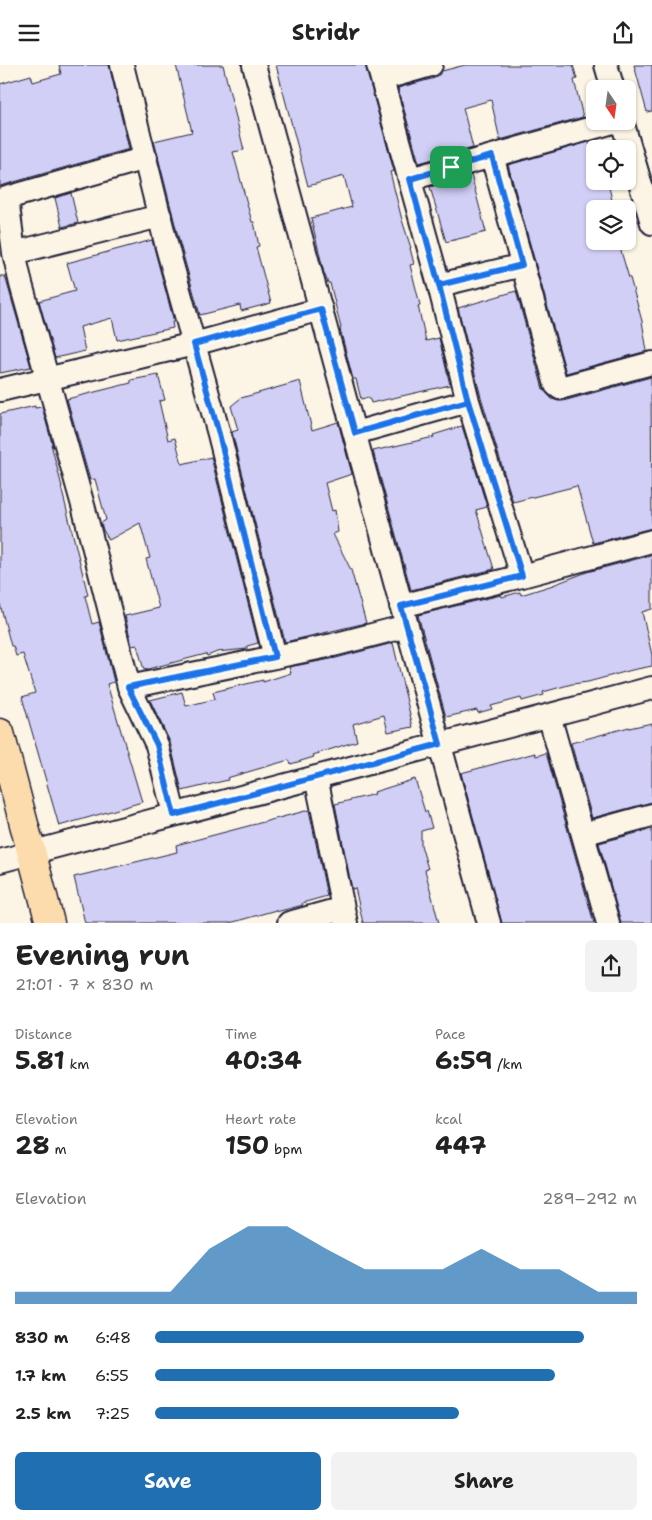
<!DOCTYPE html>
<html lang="en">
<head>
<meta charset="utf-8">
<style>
  body { margin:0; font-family:"Shantell Sans",sans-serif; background:#f2f2f2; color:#222; height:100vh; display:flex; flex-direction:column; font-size:19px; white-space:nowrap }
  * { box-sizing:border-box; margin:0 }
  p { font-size:16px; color:#767676 }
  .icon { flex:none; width:28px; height:28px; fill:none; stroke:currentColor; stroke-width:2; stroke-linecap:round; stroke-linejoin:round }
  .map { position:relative; height:858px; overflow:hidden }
  .panel { display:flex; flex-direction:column; background:#fff; flex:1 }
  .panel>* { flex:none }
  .needle { width:32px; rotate:167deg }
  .tools { position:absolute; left:586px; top:15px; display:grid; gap:10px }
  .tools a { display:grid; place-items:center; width:50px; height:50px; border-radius:8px; background:#fff; box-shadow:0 1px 4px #0004; font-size:25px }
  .pin { position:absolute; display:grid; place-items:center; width:42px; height:42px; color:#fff; margin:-21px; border-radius:10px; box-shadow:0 2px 8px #0006 }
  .round { display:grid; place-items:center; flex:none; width:52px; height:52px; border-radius:8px; background:#f2f2f2 }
  .overview { display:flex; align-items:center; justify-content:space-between; height:85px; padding:0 15px }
  h1 { font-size:28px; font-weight:700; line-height:38px }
  .figures { display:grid; grid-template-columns:repeat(3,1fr); gap:8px; height:85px; padding:5px 15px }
  .figures div { display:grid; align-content:center }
  .figures b { font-size:25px; font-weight:700 }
  .figures small { font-size:14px; font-weight:400 }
  .figures p { font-size:14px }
  .chart { height:140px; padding:10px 15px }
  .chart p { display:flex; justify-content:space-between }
  .chart svg { width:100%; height:90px; margin-top:5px; fill:#1f6fb2; opacity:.7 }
  .button { display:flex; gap:10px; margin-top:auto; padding:10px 15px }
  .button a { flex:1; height:58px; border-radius:8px; background:#1f6fb2; color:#fff; font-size:20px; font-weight:700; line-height:58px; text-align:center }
  .button a+a { background:#f2f2f2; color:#222 }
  ul { padding:0 15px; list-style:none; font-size:16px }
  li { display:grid; grid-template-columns:80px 60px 1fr; align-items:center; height:38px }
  li i { height:12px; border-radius:6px; background:#1f6fb2 }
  header { display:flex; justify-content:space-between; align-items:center; height:65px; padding:0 15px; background:#fff; font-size:22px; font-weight:700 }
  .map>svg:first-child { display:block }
  .building { fill:#d2cff7; stroke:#22223b }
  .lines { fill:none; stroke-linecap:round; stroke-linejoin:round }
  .minor-casing { stroke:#22223b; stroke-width:26 }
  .highway-casing { stroke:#22223b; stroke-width:31 }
  .minor { stroke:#fcf5e5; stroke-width:22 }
  .highway { stroke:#fcdcac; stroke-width:28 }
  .route-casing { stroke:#fff; stroke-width:10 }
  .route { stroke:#1a73e8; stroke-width:6 }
</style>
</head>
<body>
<header><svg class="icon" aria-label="menu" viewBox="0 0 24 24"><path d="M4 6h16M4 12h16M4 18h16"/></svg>Stridr<svg class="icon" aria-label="share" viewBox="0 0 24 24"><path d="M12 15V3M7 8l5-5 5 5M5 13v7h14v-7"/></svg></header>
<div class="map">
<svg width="652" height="858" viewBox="0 0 652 858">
  <rect width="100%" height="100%" fill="#fcf5e5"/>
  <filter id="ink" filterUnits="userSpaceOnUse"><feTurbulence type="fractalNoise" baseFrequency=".02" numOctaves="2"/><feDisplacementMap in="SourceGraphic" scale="10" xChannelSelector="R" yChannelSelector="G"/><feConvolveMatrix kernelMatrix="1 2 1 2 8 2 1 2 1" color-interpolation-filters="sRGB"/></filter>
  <g filter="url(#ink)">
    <path class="building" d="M59,0h50l20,84 -129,37v-102l31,-9 2,7 28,-8z
      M176,0h47l21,85 -11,2 19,70h2l5,24 -3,1 15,56 -30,8 -1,-6 -40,10 -20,-71 -26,-103 38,-9z
      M276,0h89l29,106 -4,1 12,48 9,28h-1l4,16 -4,1 10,40 -2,1 8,35 13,-3 11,47 -79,18 -2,-6 -8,2 -5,-20h-3l-13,-50 1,-1 -11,-45h-2l-4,-10 -13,-55 41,-11 -8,-31 -36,10z
      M465,0h108l4,14 -3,1 9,37 -83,23 -9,-40 -28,8 10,40 -54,15 -21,-75 37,-10 7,-7z
      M634,0h18v46l-5,1z
      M589,77l1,4 5,-1v36h10l2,6h2l5,22h-19v32h23l11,37h1l12,43 5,30 -81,22 -58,-208z
      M471,110l15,57 -40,10 -16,-55z
      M71,128l7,30 -16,4 -7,-29z
      M152,175l22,82h-2l1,6 -56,12 -5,-22 -32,9 5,24 -30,7 -16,-57 36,-10 -8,-28z
      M0,211h5l26,91 -31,6z
      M516,226l27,98 9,10 6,2h5l88,-24 1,151 -59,15 -16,-57 -64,16 -32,-105 -23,-89z
      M158,310l7,25 -6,1 9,39 7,-2 7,26 29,-7 47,186 -11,3v3l-30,3 -10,4 -1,-2 -62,16 -7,-25 -5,1 -7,-30 34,-8 -13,-49 4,-1 -10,-35 -31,17 -6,-10 -2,-7 5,-3 -11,-41 -5,1 -23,-81 64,-16v-3z
      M300,316l12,49 26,-8 14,52 -27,9 7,28 3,-1 3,22 -5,2 18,36 15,53 -81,19 -53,-210 6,-2 -7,-24 10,-8z
      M35,341v2l7,-1 11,40 -2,-3 11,43h-1l27,108 -3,1 7,28 7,-2 15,60 -7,2 35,118 -83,24 -37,-129 13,-4 -12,-39 -7,2 -3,-10h-2l-11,-42v-190z
      M462,361l25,81 -11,3 18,59 -83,21 -38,-139 61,-14 -1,-2z
      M652,490v54l-10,3 10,43v11l-20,4 -44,12 -16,2 -29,8 1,3 -22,6 -1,-3 -30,8 1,3 -14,4 -1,-3 -31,7 -28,-102 83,-20 1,2 18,-5 1,3 32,-10 34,-13z
      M393,578l20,84 -25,5 -4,-17 -31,9 4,17 -44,14 1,2 -23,7 -2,-4 -62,18 1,2 -46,11 -12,-49 -20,-42 32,-8 4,14 29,-7 -2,-7 50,-12v2l28,-9 -2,-6 47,-9z
      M652,658v79l-60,16 -21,-75 58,-16v1z
      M535,688l1,3 10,-3 48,170h-92l-41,-150z
      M415,714l10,33 2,-1 5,17 -11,3v14l7,24 -3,1 14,53h-76l-8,-35 -3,1 -17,-85 40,-10 -1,-2z
      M309,745l18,86 -25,7 1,2 -27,7v-2l-46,13h-145l-11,-46 103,-25 -1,-7z
      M652,764v94h-31l-22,-80z"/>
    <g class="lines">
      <g class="minor-casing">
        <path id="minor" d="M122,0l45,182 52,187 56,223
          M254,0l153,561 82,297
          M378,0l61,220 29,116 54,175
          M606,0l7,24
          M382,14l49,-14
          M622,56l30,102
          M492,91l64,229 4,3 92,-25
          M410,114l207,-58
          M7,133l7,55 7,31 63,225 45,178 28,58 17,69
          M0,135l146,-42
          M14,188l146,-37
          M439,220l84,-20
          M0,325l194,-46 127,-35
          M355,368l113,-32
          M401,541l121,-30 130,-35
          M129,622l204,-42 74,-19
          M549,650l59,208
          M316,712l30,146
          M583,769l69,-19
          M0,796l652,-173
          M289,858l54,-15"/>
      </g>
      <g class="highway-casing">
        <path id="highway" d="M0,668l50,190"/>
      </g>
      <use href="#minor" class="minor"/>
      <use href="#highway" class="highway"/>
    </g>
  </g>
  <g class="lines" filter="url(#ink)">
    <g class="route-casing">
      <path id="route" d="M451,102l-41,12 29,106 29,116 -113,32 -34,-124 -127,35 25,90 56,223 -147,30 29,58 17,70 266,-71 -39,-138 121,-30 -54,-175 -29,-116 83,-20 -30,-109 -41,11"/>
    </g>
    <use href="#route" class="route"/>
  </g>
</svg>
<div class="tools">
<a><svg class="needle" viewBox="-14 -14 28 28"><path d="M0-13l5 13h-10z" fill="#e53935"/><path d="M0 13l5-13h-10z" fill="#767676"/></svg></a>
<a><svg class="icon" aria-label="locate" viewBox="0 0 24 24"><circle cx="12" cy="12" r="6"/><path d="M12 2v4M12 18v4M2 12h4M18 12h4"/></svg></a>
<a><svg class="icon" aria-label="layers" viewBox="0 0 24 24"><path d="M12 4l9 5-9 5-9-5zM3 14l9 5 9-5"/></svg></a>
</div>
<div class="pin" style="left:451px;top:102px;background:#1e9e55"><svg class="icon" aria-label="arrive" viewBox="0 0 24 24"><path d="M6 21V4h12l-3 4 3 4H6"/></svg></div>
</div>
<section class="panel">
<div class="overview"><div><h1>Evening run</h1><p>21:01 · 7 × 830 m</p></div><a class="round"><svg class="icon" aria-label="share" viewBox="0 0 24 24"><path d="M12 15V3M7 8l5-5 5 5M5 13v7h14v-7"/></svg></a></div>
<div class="figures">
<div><p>Distance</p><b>5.81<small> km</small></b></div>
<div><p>Time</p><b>40:34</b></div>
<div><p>Pace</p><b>6:59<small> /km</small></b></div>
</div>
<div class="figures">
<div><p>Elevation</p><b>28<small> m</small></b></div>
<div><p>Heart rate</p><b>150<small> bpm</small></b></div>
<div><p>kcal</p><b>447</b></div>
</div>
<div class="chart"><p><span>Elevation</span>289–292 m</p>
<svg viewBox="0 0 160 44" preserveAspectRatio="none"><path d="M0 44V38L10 38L20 38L30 38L40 38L50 17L60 6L70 6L80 17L90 27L100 27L110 27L120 17L130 27L140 27L150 38L160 38V44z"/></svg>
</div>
<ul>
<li><b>830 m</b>6:48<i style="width:89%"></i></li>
<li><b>1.7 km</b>6:55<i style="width:83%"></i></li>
<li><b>2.5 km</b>7:25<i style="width:63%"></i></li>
</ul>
<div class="button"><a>Save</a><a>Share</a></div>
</section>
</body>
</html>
